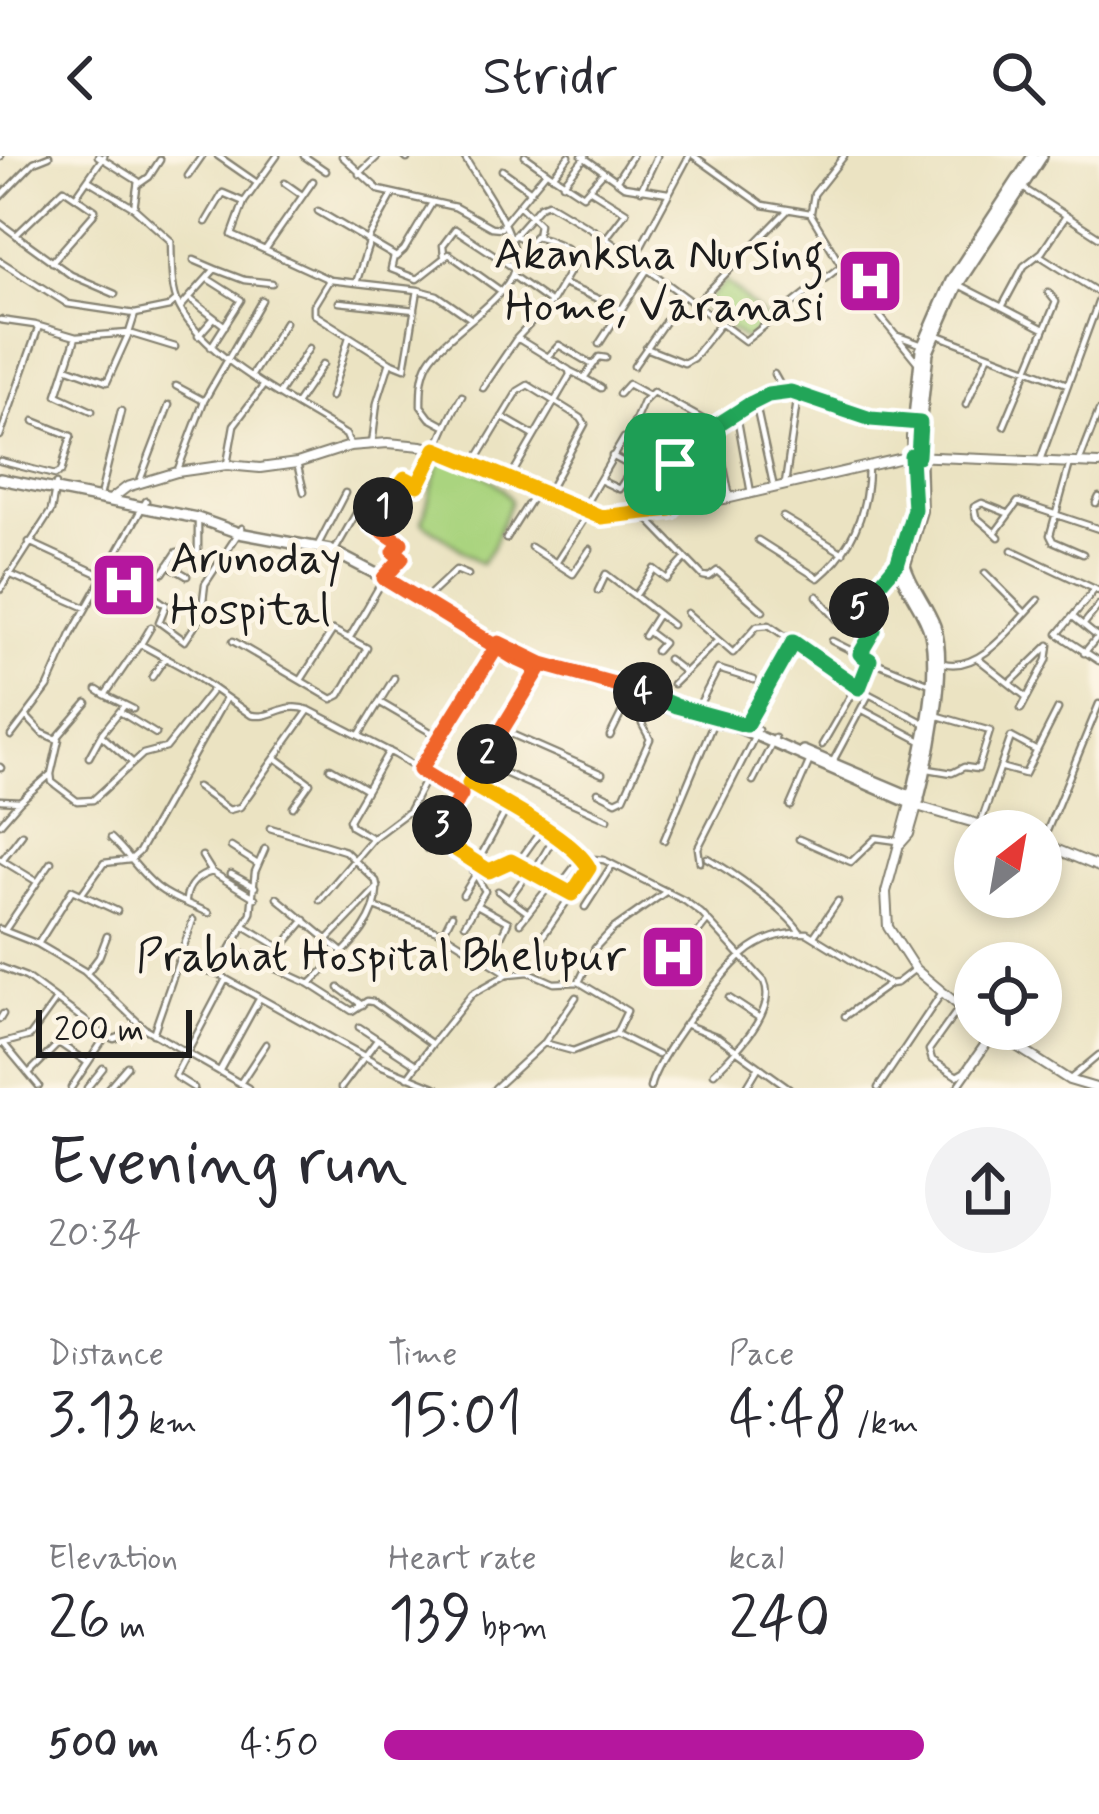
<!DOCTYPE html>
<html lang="en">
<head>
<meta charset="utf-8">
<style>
  body { margin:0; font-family:Mynerve,sans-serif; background:#f2f2f3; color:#2b2b33; height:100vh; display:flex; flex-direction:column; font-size:45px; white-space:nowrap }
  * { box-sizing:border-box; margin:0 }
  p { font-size:39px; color:#7c7c81 }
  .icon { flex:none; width:66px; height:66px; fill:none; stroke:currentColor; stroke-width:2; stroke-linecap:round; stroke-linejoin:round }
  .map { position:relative; height:932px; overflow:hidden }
  .panel { display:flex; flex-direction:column; background:#fff; flex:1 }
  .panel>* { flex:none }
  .needle { width:78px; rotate:31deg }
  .buttons { position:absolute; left:954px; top:654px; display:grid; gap:24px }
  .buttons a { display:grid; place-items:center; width:108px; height:108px; border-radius:50%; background:#fff; box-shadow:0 6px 18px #0003; font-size:60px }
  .scale { position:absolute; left:36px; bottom:30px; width:156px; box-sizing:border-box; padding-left:12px; border:6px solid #1c1c1c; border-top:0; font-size:33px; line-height:42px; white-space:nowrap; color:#1c1c1c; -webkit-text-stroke:9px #fcf5e5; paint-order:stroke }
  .pin { position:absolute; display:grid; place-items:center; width:102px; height:102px; color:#fff; margin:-51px; border-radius:24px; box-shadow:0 6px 18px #0006 }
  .km { position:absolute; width:60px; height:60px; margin:-30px; border-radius:50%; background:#222; color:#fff; font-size:33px; line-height:60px; text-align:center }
  .round { display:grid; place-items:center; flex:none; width:126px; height:126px; border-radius:63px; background:#f2f2f3 }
  .overview { display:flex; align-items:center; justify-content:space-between; height:204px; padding:0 48px }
  h1 { font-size:66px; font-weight:600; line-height:90px }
  .figures { display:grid; grid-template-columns:repeat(3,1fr); gap:18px; height:204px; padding:12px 48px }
  .figures div { display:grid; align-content:center }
  .figures b { font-size:60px; font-weight:600 }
  .figures small { font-size:33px; font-weight:400 }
  .figures p { font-size:33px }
  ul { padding:0 48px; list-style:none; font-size:39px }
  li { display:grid; grid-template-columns:192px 144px 1fr; align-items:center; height:90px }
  li i { height:30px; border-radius:15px; background:#b5179e }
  header { display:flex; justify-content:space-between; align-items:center; height:156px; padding:0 48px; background:#fff; font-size:54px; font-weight:600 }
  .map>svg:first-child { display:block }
  .green { fill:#aad47f; stroke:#63784e; stroke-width:3 }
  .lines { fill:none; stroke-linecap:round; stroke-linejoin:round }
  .street-casing { stroke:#84806f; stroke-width:9 }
  .secondary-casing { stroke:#84806f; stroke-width:12 }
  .primary-casing { stroke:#84806f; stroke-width:14 }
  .street { stroke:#fff; stroke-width:4.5 }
  .secondary { stroke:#fff; stroke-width:8 }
  .primary { stroke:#fff; stroke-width:9 }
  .split-1-casing { stroke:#fff; stroke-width:24 }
  .split-2-casing { stroke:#fff; stroke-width:24 }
  .split-3-casing { stroke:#fff; stroke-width:24 }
  .split-4-casing { stroke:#fff; stroke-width:24 }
  .split-5-casing { stroke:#fff; stroke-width:24 }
  .split-6-casing { stroke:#fff; stroke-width:24 }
  .split-7-casing { stroke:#fff; stroke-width:24 }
  .split-1 { stroke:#f5b400; stroke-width:15 }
  .split-2 { stroke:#f0652b; stroke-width:15 }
  .split-3 { stroke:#f5b400; stroke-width:15 }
  .split-4 { stroke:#f0652b; stroke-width:15 }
  .split-5 { stroke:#22a559; stroke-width:15 }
  .split-6 { stroke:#22a559; stroke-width:15 }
  .split-7 { stroke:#22a559; stroke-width:15 }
  .labels { text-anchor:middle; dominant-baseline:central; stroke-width:10; stroke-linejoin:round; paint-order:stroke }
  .poi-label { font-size:45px; fill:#1c1c1c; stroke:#fcf5e5; text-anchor:end }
</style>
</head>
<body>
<header><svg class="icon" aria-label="back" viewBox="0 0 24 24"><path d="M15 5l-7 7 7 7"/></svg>Stridr<svg class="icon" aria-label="search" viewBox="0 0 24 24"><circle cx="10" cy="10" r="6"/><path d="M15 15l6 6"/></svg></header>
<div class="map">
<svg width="1099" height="932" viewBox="0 0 1099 932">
  <rect width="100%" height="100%" fill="#fcf5e5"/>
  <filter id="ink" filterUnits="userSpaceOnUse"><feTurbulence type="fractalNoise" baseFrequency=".00833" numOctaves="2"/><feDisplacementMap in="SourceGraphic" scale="24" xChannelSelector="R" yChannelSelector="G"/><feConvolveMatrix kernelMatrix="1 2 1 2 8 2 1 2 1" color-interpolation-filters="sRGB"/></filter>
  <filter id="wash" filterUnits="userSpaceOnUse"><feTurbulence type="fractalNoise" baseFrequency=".004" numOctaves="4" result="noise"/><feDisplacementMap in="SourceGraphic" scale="48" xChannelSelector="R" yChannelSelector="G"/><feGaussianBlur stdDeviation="2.7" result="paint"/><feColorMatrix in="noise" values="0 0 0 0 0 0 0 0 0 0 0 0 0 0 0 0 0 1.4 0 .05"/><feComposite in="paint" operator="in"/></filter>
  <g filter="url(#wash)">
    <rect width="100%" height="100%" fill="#ebe3c2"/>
    <path class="green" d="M726,125l41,39 -18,19 -7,-1 -41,-32z
      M441,299c27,11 56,20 70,46l-19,47 -11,16 -59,-42z"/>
  </g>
  <g filter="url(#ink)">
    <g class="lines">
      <g class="street-casing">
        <path id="street" d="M98,0l40,25 -4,27 37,33c1,21 -1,46 8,65 26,53 117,97 167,129l4,9
          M218,0l39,27
          M277,0l-33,46 -12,33 98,45 88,10 -13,78 -15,-6 -13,41 -5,42
          M304,0l22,15
          M342,0l37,34 76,17 36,20 10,1
          M404,0l3,3
          M525,0l28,20 16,-20
          M582,0l42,30 44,7
          M694,0l69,49 47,8 39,65 69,85
          M0,1v-1
          M502,14l29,21
          M359,18l19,-18
          M188,20l14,-20
          M554,20l29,19 20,-22
          M88,24l46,28
          M616,25l16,-25
          M285,27l17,12
          M139,28l10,-7 11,-17
          M563,28l23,-28
          M1023,32l76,49
          M591,34l35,22 -20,26
          M641,34l16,-34
          M76,40l28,-40
          M0,41l34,-35 15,-6
          M520,50l19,18 -2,12
          M318,55l78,46 8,-7 28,-47
          M811,56l3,-18 30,-38
          M206,66l17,-29 21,9
          M0,67l16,12 48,-46 31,21 -2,5 -41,47
          M503,68l43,-52
          M17,80l54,39 44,19
          M510,84l30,-34 8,-3 52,31 145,107 96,-75
          M367,85l26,-47
          M265,94l48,-69
          M444,99l-1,-10 12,-16 59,39
          M1039,99l60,38
          M394,100l-3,13 26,10 32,-25 52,37
          M635,101l54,-101
          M194,104l21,9
          M0,105l68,43 67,10
          M513,120l38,27
          M208,123l33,21 -30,47
          M328,126l-14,23v9l76,48
          M356,127l13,-40
          M563,128l59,25
          M959,129l43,22
          M418,134l19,5 33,23
          M189,142l36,28
          M339,146l76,8
          M695,149l92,-94
          M180,152l35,-39 29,11 28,3
          M0,164l35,5 3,4 -38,107
          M35,169l41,12 53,-4 6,-19 34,-7 7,-6
          M1044,173l-42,-22 22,-41 18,-14 24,-36
          M895,179l28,10
          M938,179l129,49
          M198,180l16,-18
          M76,181l-19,58 35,16
          M599,188l48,-74
          M646,192l38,15 9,-5 27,-34
          M548,201l11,-12 34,20
          M634,210l49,-70
          M66,211l41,15 22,-49 46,14
          M570,215l14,7 15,-21 7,1
          M774,218l9,16
          M252,219l33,-53
          M584,222l17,10
          M176,230l28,15
          M483,232l34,-50
          M279,238l30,-46
          M619,238l9,-10 20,11
          M331,241l18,-60
          M755,245l19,87
          M296,248l27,-40
          M966,249l22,-49
          M736,254l15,83
          M502,261l31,18
          M715,267l15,75
          M443,269l-13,-7 -9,-12c0,-16 0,-31 8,-45 18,-31 92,-67 86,-104 -5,-34 -33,-70 -50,-99
          M1004,270l52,-124 -8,-10
          M629,279l14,-33 10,-10 60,33
          M695,283l13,64
          M612,300l57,31
          M0,305l55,14 6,-3 10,-36 -37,-15
          M475,306l43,-71 10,-6 53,33 4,6 -38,70
          M1079,306l20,-51
          M297,307l7,29
          M1039,307l60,-163
          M1070,307l-20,72 3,6 30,13
          M227,308l7,-39 30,-40
          M177,316l27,-71 58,-101
          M641,316l14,-24
          M510,322l60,-103 -1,-5 -52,-32 35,-37 25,-43c-7,-11 -29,-19 -42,-22l-5,6 -16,-7
          M600,324l19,9 14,-22
          M139,327l30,-78
          M785,328l13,-90
          M101,336l20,-81
          M1096,347l3,-6
          M671,353v-36l24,-34 41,-29 32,-14 23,-4 80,27 40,4
          M582,354l42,-72 9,-2 45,24
          M643,358l60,62 6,1 8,-6 46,40
          M783,361l60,36
          M374,364l31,-42 14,7c17,-29 25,-60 43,-89
          M995,377l-19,-16 -2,-10 8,-4 25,10
          M999,381l-4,-4 23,-31 81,27
          M506,383l29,-46
          M758,384l60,38c35,-29 50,-67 50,-112
          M29,386l76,35
          M319,387l26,-50
          M531,391l42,27 17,-25
          M1012,394l87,41
          M334,396l24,-42 43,33 -7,9 8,6 -13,18
          M556,407l32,-50
          M168,409l19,11
          M163,417l14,-21h21v-30
          M985,417l38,38
          M9,418l77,34
          M143,433l23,16 -7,17 26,19 16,-24 4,-33 37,-56
          M1095,433l-37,45 41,27
          M0,434l51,-79 5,-27
          M598,435l8,-17 29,22 19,-27 13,10 18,-20
          M635,440l37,29
          M817,440l24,28 56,-60
          M426,442l30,-28 12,5
          M856,455l18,19 -13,23
          M687,457l46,40 24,-27 12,-1 100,69 -37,69
          M1073,461l26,21
          M1084,468l15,-19
          M647,475l16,12 -7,8
          M644,480l14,-22
          M350,481l33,-57
          M233,485l99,58 8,-4 27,-47 -34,-18 -32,50
          M832,485l38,19 -11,27
          M142,486l9,-15
          M1084,497l15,-18
          M977,502l48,38
          M668,503l14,11
          M870,504l60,24
          M943,507c38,10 71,-39 95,-63
          M152,521l13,-19
          M1010,527l39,-38
          M673,528l43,-42
          M97,534l8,5 35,-51 44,24 67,47c22,5 31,-14 58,-5
          M869,538l57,30
          M105,539l28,14
          M379,546l60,35
          M861,553l62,33
          M1021,553l26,-49 2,-15
          M696,555l22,-42 36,11
          M120,556l36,22
          M27,561l15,16 14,6 31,-36
          M746,569l47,-83
          M502,574l100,44
          M102,577l22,-27
          M359,579l35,-57
          M11,580l37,-49 23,-52 75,-134
          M610,580l24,-48
          M822,589l34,-59
          M89,601l12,-22 32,28
          M276,602l34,25 -17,24
          M482,607l126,56
          M0,611l1,1
          M330,612l36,21
          M1003,612l22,6 33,-65
          M420,613l76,-122
          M928,613l24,4 12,-6 14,2 12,-38 -55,-16
          M51,618l1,8 25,19 16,-1 50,-46 23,-6 47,-59
          M753,625l22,-43
          M469,627l96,60 16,15 23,2 81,41 16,12 63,68c14,30 -29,72 -50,92
          M197,631l32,23 11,-3 69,-97 87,45 65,40
          M598,636l18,9 8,-4 26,-58 -8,-15 13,-27
          M0,644l20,1 31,-27 8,-35
          M790,650l20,-46
          M981,666l30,-85 26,14
          M0,668l20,-23
          M435,679l54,35 22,-9 40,23
          M370,681l-19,-11 -2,-6 40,-69
          M111,682c17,16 29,35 46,49 16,13 34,17 52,26
          M799,683l52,23 25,-24 22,3
          M664,684l52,-124
          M1042,687l57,-139
          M231,691l25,16
          M427,693l111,-178
          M202,700l10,16 43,26
          M707,702c24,13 78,51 93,74
          M0,703l36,22
          M2,704l20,-26
          M700,706l-2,-14 60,-118
          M517,708l25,-35
          M533,717l22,-37
          M231,718l24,13
          M559,731l22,-29
          M498,735l29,21
          M83,736l21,-29 26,-3 9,-8 87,-154
          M463,739l11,-18
          M277,742l65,54
          M509,743l20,-28
          M186,744c1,-15 12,-24 26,-28
          M320,744l53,-62 36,-27 19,-36
          M477,749l31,17 -16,33
          M375,751l68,26 66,41 20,-2 25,11 25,-1 16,-34 18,-19 54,-38
          M585,751l27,-42
          M520,767l31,-39 20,10
          M465,768l20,-33 -12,-21 35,-63
          M246,771l35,21 24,-28
          M0,773l38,15 46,27 60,57 104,60
          M5,774l46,-68
          M444,775l8,-16
          M814,780l24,-35
          M328,783l50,-52
          M38,788l34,-54 45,21
          M536,790l49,-71 2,-14
          M231,792l20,-35 4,-41 10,-23
          M682,797l26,-33
          M178,808l41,11
          M0,811l26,10 80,59
          M87,817l12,-16 8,-21
          M226,823l-8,-8 13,-23 79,36c27,-27 74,-61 66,-103l-31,-30 -75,-23
          M579,826l48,29 -11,23
          M310,828l42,27 15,-10 6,1 59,42 40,-50 34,-19
          M339,832l23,17
          M729,842l29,19
          M959,852l-30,42 3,10 25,16 7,-4 29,-41
          M845,860l45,-32
          M0,863l3,-5
          M687,869l31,12 71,51
          M359,871l58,38
          M153,878l40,-114
          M545,886l31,-45
          M0,888l30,-8 26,-36
          M4,888l35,42
          M220,914l38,-69
          M29,917l30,-30 29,20
          M408,921l24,-33
          M1069,924l30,-25
          M241,926l25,-38
          M71,932l35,-52 8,3 29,-11
          M87,932l16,-20
          M108,932l19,-22
          M194,932l-19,-12 51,-97 154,86 57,23
          M341,932l36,-48
          M495,932l49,-45 29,8 43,-17 42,21
          M650,932c5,-29 70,-113 94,-134 16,-14 41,-23 63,-21l83,51 7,-1 18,-14
          M746,932l12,-20
          M878,932l63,-94
          M957,932l38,-54"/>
      </g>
      <g class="secondary-casing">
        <path id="secondary" d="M110,344l17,-13 50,-15 50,-7 33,3 37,-5 53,-17 38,-3 34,3 38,10 122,55 27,6 121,-19 181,-42 188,8
          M910,648l-24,88 2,35 27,42 60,50
          M901,687l8,-9 8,-28 85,25
          M1041,687l58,24
          M990,873l79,51 27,8"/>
      </g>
      <g class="primary-casing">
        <path id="primary" d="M0,323l197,39 42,15 91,17 54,28 141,85 86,22 61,24 63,17 182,80c11,-42 32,-139 18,-180 -8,-22 -24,-39 -30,-61l16,-54 -2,-73 9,-86 30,-68 84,-128
          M803,595l116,49
          M910,647c11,-50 30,-119 20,-169 -6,-25 -26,-44 -32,-69l16,-56 -2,-72 9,-87 30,-69 82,-125"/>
      </g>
      <use href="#street" class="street"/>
      <use href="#secondary" class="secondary"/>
      <use href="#primary" class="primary"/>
    </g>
  </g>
  <g class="lines" filter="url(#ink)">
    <g class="split-1-casing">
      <path id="split-1" d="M383,351l22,-29 13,7 18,-36 165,68 70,-8 -2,-25 6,-20"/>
    </g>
    <g class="split-2-casing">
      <path id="split-2" d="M383,351l-11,17 29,19 -7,9 8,6 -18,20 131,80 24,11 -52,85"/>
    </g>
    <g class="split-3-casing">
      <path id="split-3" d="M442,669l-7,11 54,35 22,-10 61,33 17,-26c-17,-31 -88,-65 -120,-85l18,-29"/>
    </g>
    <g class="split-4-casing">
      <path id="split-4" d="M442,669l19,-30 -41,-25 79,-127 43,21 101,28"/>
    </g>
    <g class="split-5-casing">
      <path id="split-5" d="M643,536l33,14 70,19 47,-83 66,46 11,-28 -10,-6 14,-24 -18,-19 3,-3"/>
    </g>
    <g class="split-6-casing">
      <path id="split-6" d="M750,248l18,-9 23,-3 80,27 49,4 -2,33h-7l3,53 -16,53 -39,46"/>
    </g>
    <g class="split-7-casing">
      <path id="split-7" d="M675,308l20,-25 55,-35"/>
    </g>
    <use href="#split-1" class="split-1"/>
    <use href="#split-2" class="split-2"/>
    <use href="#split-3" class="split-3"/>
    <use href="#split-4" class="split-4"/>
    <use href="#split-5" class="split-5"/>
    <use href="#split-6" class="split-6"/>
    <use href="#split-7" class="split-7"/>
  </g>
  <defs>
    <g id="hospital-square" transform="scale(3.45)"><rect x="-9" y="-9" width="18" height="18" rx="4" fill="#b5179e" stroke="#fcf5e5"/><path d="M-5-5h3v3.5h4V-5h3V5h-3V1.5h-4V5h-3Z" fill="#fff"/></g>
  </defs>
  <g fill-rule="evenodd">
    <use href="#hospital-square" x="870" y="125"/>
    <use href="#hospital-square" x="124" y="429"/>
    <use href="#hospital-square" x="673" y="801"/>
  </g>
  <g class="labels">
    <g class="poi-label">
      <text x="824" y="99">Akanksha Nursing<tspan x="824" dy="52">Home, Varanasi</tspan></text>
      <text x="170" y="403" text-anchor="start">Arunoday<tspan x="170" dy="52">Hospital</tspan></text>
      <text x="626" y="801">Prabhat Hospital Bhelupur</text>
    </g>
  </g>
</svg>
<div class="buttons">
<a><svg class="needle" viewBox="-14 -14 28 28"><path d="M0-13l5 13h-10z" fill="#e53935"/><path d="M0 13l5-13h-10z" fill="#7c7c81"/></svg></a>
<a><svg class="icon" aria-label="locate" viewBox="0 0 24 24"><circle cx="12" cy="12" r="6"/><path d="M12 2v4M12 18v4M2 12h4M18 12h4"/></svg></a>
</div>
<div class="scale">200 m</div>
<div class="pin" style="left:675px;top:308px;background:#1e9e55"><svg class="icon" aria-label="arrive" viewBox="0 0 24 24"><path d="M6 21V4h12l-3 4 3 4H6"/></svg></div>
<b class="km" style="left:383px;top:351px">1</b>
<b class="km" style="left:487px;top:598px">2</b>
<b class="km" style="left:442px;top:669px">3</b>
<b class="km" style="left:643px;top:536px">4</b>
<b class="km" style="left:859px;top:452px">5</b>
</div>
<section class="panel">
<div class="overview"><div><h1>Evening run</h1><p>20:34</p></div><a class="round"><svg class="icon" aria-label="share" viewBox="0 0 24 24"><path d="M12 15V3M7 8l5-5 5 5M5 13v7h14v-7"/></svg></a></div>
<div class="figures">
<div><p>Distance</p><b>3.13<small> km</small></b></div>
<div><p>Time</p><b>15:01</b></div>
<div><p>Pace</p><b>4:48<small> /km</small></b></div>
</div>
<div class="figures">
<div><p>Elevation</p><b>26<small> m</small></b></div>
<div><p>Heart rate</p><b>139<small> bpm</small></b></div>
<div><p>kcal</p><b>240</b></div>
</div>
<ul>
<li><b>500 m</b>4:50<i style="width:81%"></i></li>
</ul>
</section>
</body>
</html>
